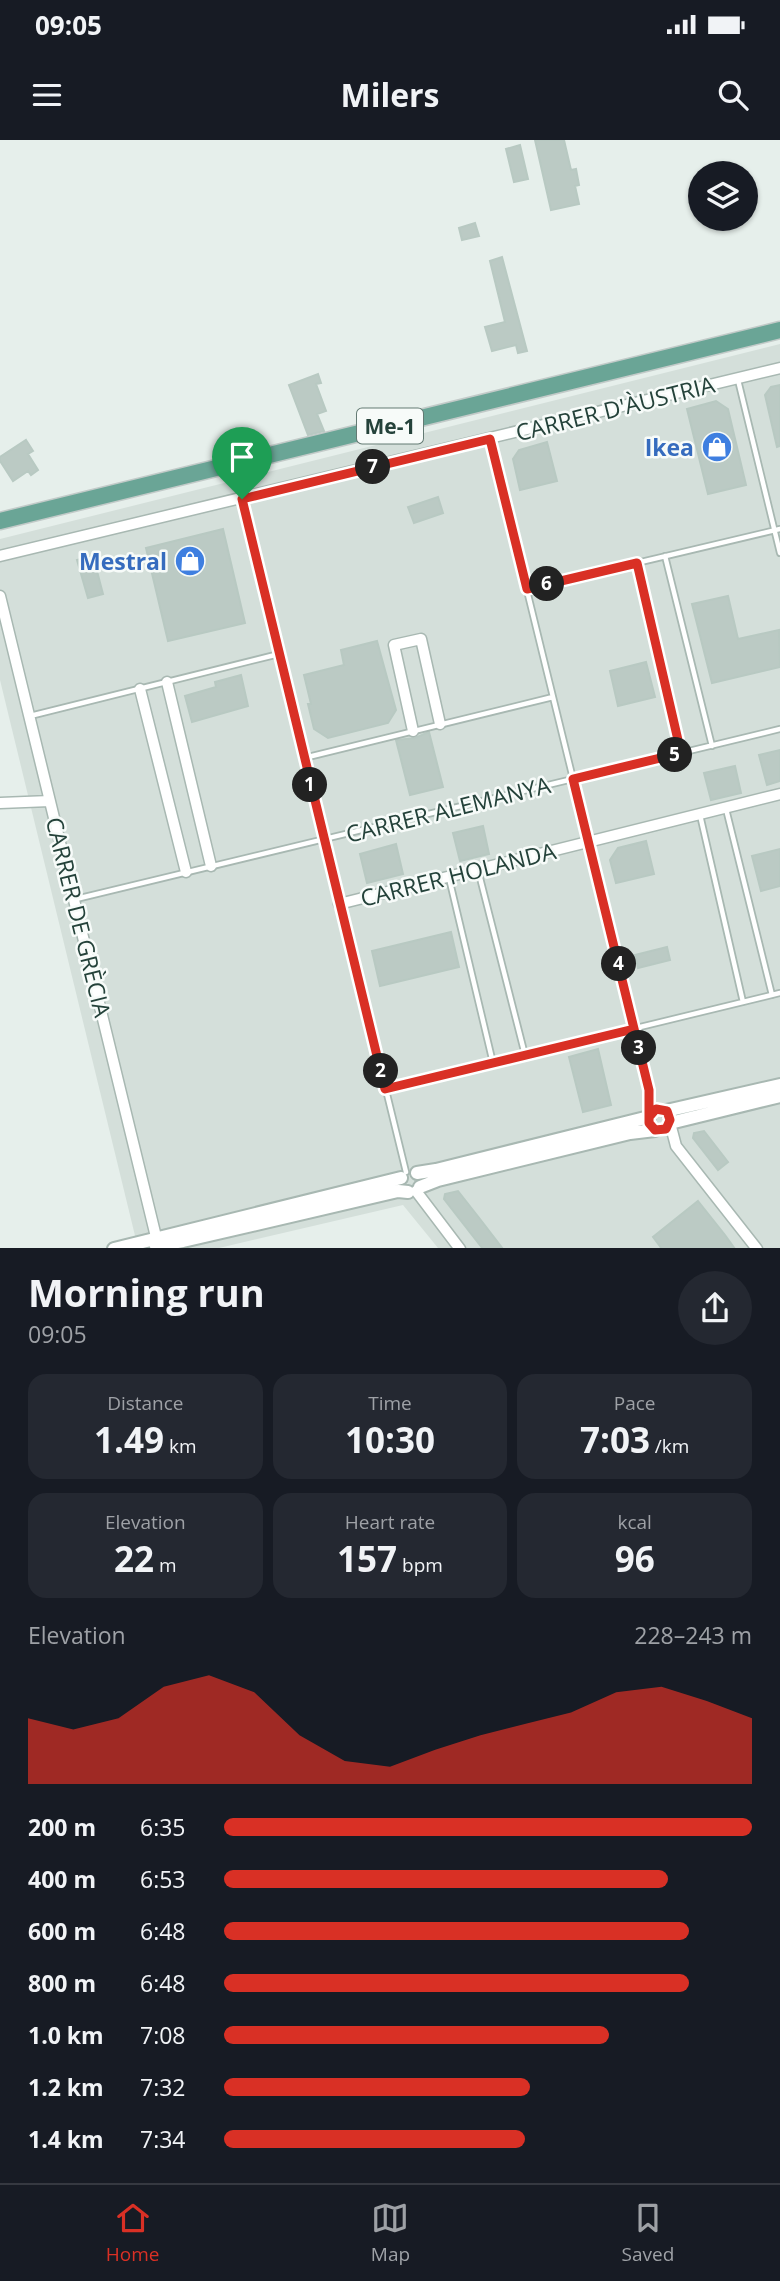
<!DOCTYPE html>
<html lang="en">
<head>
<meta charset="utf-8">
<style>
  body { margin:0; font-family:"Open Sans",sans-serif; background:#242831; color:#f1f3f6; height:100vh; display:flex; flex-direction:column; font-size:26px; white-space:nowrap }
  * { box-sizing:border-box; margin:0 }
  p { font-size:23px; color:#9ea1a6 }
  .icon { flex:none; width:38px; height:38px; fill:none; stroke:currentColor; stroke-width:2; stroke-linecap:round; stroke-linejoin:round }
  .map { position:relative; height:1108px; overflow:hidden }
  .sheet { display:flex; flex-direction:column; background:#171b24; flex:1 }
  .sheet>* { flex:none }
  .tools { position:absolute; left:688px; top:21px; display:grid; gap:14px }
  .tools a { display:grid; place-items:center; width:70px; height:70px; border-radius:50%; background:#171b24; box-shadow:0 2px 5px #0004; font-size:35px }
  .pin { position:absolute; display:grid; place-items:center; width:60px; height:60px; color:#fff; margin:-72px -30px; border-radius:50% 50% 50% 0; rotate:-45deg; box-shadow:0 0 7px #0007 }
  .pin .icon { rotate:45deg }
  .km { position:absolute; width:35px; height:35px; margin:-18px; border-radius:50%; background:#222; color:#fff; font-size:19px; line-height:35px; text-align:center }
  .round { display:grid; place-items:center; flex:none; width:74px; height:74px; border-radius:37px; background:#242831 }
  .summary { display:flex; align-items:center; justify-content:space-between; height:119px; padding:0 28px }
  h1 { font-size:38px; font-weight:700; line-height:52px }
  .stats { display:grid; grid-template-columns:repeat(3,1fr); gap:10px; height:119px; padding:7px 28px }
  .stats div { display:grid; align-content:center; border-radius:18px; background:#242831; text-align:center }
  .stats b { font-size:35px; font-weight:700 }
  .stats small { font-size:19px; font-weight:400 }
  .stats p { font-size:19px }
  .chart { height:196px; padding:14px 28px }
  .chart p { display:flex; justify-content:space-between }
  .chart svg { width:100%; height:126px; margin-top:7px; fill:#d93025; opacity:.7 }
  ul { padding:0 28px; list-style:none; font-size:23px }
  li { display:grid; grid-template-columns:112px 84px 1fr; align-items:center; height:52px }
  li i { height:18px; border-radius:9px; background:#d93025 }
  .status { display:flex; justify-content:space-between; align-items:center; height:49px; padding:0 35px; background:#171b24; direction:ltr }
  .status svg { height:19px; fill:currentColor }
  header { display:flex; justify-content:space-between; align-items:center; height:91px; padding:0 28px; background:#171b24; font-size:32px; font-weight:700 }
  .tabs { display:flex; justify-content:space-around; align-items:center; height:98px; border-top:2px solid #363941; background:#171b24; font-size:19px; color:#9ea1a6 }
  .tabs a { display:grid; justify-items:center; gap:4px }
  .tabs .active { color:#d93025 }
  .map>svg:first-child { display:block }
  .built { fill:#d4dfda }
  .building { fill:#bbcac4; stroke:#b8c9c2; stroke-width:2 }
  .lines { fill:none; stroke-linecap:round; stroke-linejoin:round }
  .service-casing { stroke:#a8b8b2; stroke-width:8 }
  .minor-casing { stroke:#a8b8b2; stroke-width:13 }
  .tertiary-casing { stroke:#a8b8b2; stroke-width:16 }
  .primary-casing { stroke:#c2cac8; stroke-width:19 }
  .service { stroke:#fff; stroke-width:4.5 }
  .minor { stroke:#fff; stroke-width:10 }
  .tertiary { stroke:#fff; stroke-width:12 }
  .primary { stroke:#6aa596; stroke-width:16 }
  .route-casing { stroke:#fff; stroke-width:14 }
  .route { stroke:#d93025; stroke-width:9 }
  .labels { text-anchor:middle; dominant-baseline:central; stroke-width:5; stroke-linejoin:round; paint-order:stroke }
  .shield { fill:#f7fbf9; stroke:#637a73; stroke-width:2 }
  .shield-label { font-size:21px; font-weight:bold; fill:#24423a }
  .street-label { font-size:23px; fill:#24423a; stroke:#f7fbf9 }
  .shop-label { font-size:23px; font-weight:bold; fill:#366cbe; stroke:#f7fbf9; text-anchor:end }
</style>
</head>
<body>
<div class="status"><b>09:05</b><svg viewBox="0 0 49 12"><path d="M0 12V9h3v3zM5 12V6h3v6zM10 12V3h3v9zM15 12V0h3v12zM26 1h20v11H26zM47 4h2v5h-2z"/></svg></div>
<header><svg class="icon" aria-label="menu" viewBox="0 0 24 24"><path d="M4 6h16M4 12h16M4 18h16"/></svg>Milers<svg class="icon" aria-label="search" viewBox="0 0 24 24"><circle cx="10" cy="10" r="6"/><path d="M15 15l6 6"/></svg></header>
<div class="map">
<svg width="780" height="1109" viewBox="0 0 780 1109">
  <rect width="100%" height="100%" fill="#e6efeb"/>
  <path class="built" d="M780,204v904h-342l-35,-43 -184,43h-81l-138,-568v-141z"/>
  <path class="building" d="M535,0h29l7,30 5,-1 3,16 -4,1 4,18 -28,6z
    M520,5l8,34 -14,3 -8,-33z
    M475,83l4,13 -17,4 -3,-12z
    M502,117l25,94 -9,2 -2,-8 -24,6 -7,-24 20,-5 -15,-61z
    M318,234l3,9 -5,1 10,27 -9,3 7,17 -16,4 -19,-50z
    M780,245v61l-3,1 -12,-52 6,-8z
    M716,261l12,8 18,76 -38,9 -21,-85z
    M26,300l7,11 -5,3 10,16 -7,5 -3,-4 -15,10 -13,-20v-4z
    M547,302l10,39 -37,9 -7,-31 6,-9z
    M438,357l5,16 -29,10 -6,-16z
    M223,389l22,94 -77,18 -22,-93z
    M93,416l10,38 -15,4 -11,-38z
    M728,456l10,43 41,-9 1,37 -68,16 -20,-79z
    M377,501l19,69 -8,13 -60,15 -14,-9 -6,-25h3l-7,-29 40,-10 -3,-15z
    M646,522l9,35 -37,9 -8,-35z
    M241,535l7,31 -56,16 -7,-26 31,-9 -1,-5z
    M429,592l14,55 -33,8 -14,-55 19,-2z
    M780,610v31l-13,4 -8,-30z
    M735,626l6,27 -30,7 -7,-27z
    M483,686l6,28 -29,7 -7,-28z
    M646,701l8,33 -38,9 -6,-23 8,-12z
    M396,704l7,30 -36,9 -7,-29z
    M780,709v37l-19,5 -9,-35z
    M451,792l8,35 -79,19 -8,-35z
    M667,807l3,13 -32,8 -3,-13z
    M598,909l13,56 -28,7 -14,-55z
    M704,991l24,31 -10,8 -25,-32 1,-5z
    M458,1051l22,28 23,30h-20l-39,-50 1,-5z
    M698,1061l27,34 10,14h-73l-9,-12z"/>
  <g class="lines">
    <g class="service-casing">
      <path id="service" d="M738,240l42,173
        M490,299l159,651v26
        M242,360l164,672
        M665,416l47,190
        M637,423l44,190
        M527,449l253,-60
        M30,576l249,-62
        M304,618l249,-61
        M726,669l46,186
        M700,675l43,187
        M478,730l47,185
        M449,738l44,185
        M76,759l704,-170
        M385,949l395,-96"/>
    </g>
    <g class="minor-casing">
      <path id="minor" d="M0,416l780,-188
        M0,456l158,649
        M167,542l44,184
        M140,549l46,183
        M413,591l-19,-86 27,-6 19,85
        M0,663l50,-2
        M339,764l441,-110
        M670,983l6,23 81,103
        M416,1051l44,58"/>
    </g>
    <g class="tertiary-casing">
      <path id="tertiary" d="M666,971l114,-26
        M670,983l110,-27
        M417,1033l19,-3 213,-53
        M420,1047l18,-7 192,-47 25,-3
        M156,1106l27,-5 215,-50 10,1
        M114,1109l287,-71"/>
    </g>
    <g class="primary-casing">
      <path id="primary" d="M0,381l780,-191"/>
    </g>
    <use href="#service" class="service"/>
    <use href="#minor" class="minor"/>
    <use href="#tertiary" class="tertiary"/>
    <use href="#primary" class="primary"/>
  </g>
  <g class="lines">
    <g class="route-casing">
      <path id="route" d="M242,359l143,590 249,-60 15,61v33l6,7 11,-1 4,-9 -3,-9 -11,-2 -7,8v-27l-76,-311 108,-26 -44,-190 -110,26 -37,-150 -248,60"/>
    </g>
    <use href="#route" class="route"/>
  </g>
  <defs>
    <g id="shop-disc" transform="scale(1.575)"><circle r="9.5" fill="#3f7fe0" stroke="#f7fbf9"/><path d="M-5-2.5h2.3a2.7 3.5 0 0 1 5.4 0H5L5.5 6h-11ZM-1.5-2.5h3a1.5 2.3 0 0 0-3 0Z" fill="#fff"/></g>
  </defs>
  <g fill-rule="evenodd">
    <use href="#shop-disc" x="717" y="307"/>
    <use href="#shop-disc" x="190" y="421"/>
  </g>
  <g class="labels">
    <rect class="shield" x="357" y="268.5" width="66" height="35" rx="5"/>
    <g class="shield-label">
      <text x="390" y="286">Me-1</text>
    </g>
    <g class="street-label">
      <text transform="translate(615 268) rotate(-14)">CARRER D'ÀUSTRIA</text>
      <text transform="translate(448 669) rotate(-14)">CARRER ALEMANYA</text>
      <text transform="translate(458 734) rotate(-14)">CARRER HOLANDA</text>
      <text transform="translate(79 777) rotate(76)">CARRER DE GRÈCIA</text>
    </g>
    <g class="shop-label">
      <text x="694" y="307">Ikea</text>
      <text x="167" y="421">Mestral</text>
    </g>
  </g>
</svg>
<div class="tools">
<a><svg class="icon" aria-label="layers" viewBox="0 0 24 24"><path d="M12 4l9 5-9 5-9-5zM3 14l9 5 9-5"/></svg></a>
</div>
<div class="pin" style="left:242px;top:359px;background:#1e9e55"><svg class="icon" aria-label="arrive" viewBox="0 0 24 24"><path d="M6 21V4h12l-3 4 3 4H6"/></svg></div>
<b class="km" style="left:310px;top:645px">1</b>
<b class="km" style="left:381px;top:931px">2</b>
<b class="km" style="left:639px;top:908px">3</b>
<b class="km" style="left:619px;top:824px">4</b>
<b class="km" style="left:675px;top:615px">5</b>
<b class="km" style="left:547px;top:444px">6</b>
<b class="km" style="left:373px;top:327px">7</b>
</div>
<section class="sheet">
<div class="summary"><div><h1>Morning run</h1><p>09:05</p></div><a class="round"><svg class="icon" aria-label="share" viewBox="0 0 24 24"><path d="M12 15V3M7 8l5-5 5 5M5 13v7h14v-7"/></svg></a></div>
<div class="stats">
<div><p>Distance</p><b>1.49<small> km</small></b></div>
<div><p>Time</p><b>10:30</b></div>
<div><p>Pace</p><b>7:03<small> /km</small></b></div>
</div>
<div class="stats">
<div><p>Elevation</p><b>22<small> m</small></b></div>
<div><p>Heart rate</p><b>157<small> bpm</small></b></div>
<div><p>kcal</p><b>96</b></div>
</div>
<div class="chart"><p><span>Elevation</span>228–243 m</p>
<svg viewBox="0 0 160 44" preserveAspectRatio="none"><path d="M0 44V21L10 25L20 21L30 10L40 6L50 12L60 27L70 36L80 38L90 32L100 27L110 23L120 19L130 12L140 10L150 15L160 21V44z"/></svg>
</div>
<ul>
<li><b>200 m</b>6:35<i style="width:100%"></i></li>
<li><b>400 m</b>6:53<i style="width:84%"></i></li>
<li><b>600 m</b>6:48<i style="width:88%"></i></li>
<li><b>800 m</b>6:48<i style="width:88%"></i></li>
<li><b>1.0 km</b>7:08<i style="width:73%"></i></li>
<li><b>1.2 km</b>7:32<i style="width:58%"></i></li>
<li><b>1.4 km</b>7:34<i style="width:57%"></i></li>
</ul>
</section>
<nav class="tabs">
<a class="active"><svg class="icon" aria-label="home" viewBox="0 0 24 24"><path d="M3 11l9-7 9 7M6 9v11h12V9"/></svg>Home</a>
<a><svg class="icon" aria-label="map" viewBox="0 0 24 24"><path d="M3 6l6-2 6 2 6-2v14l-6 2-6-2-6 2zM9 4v14M15 6v14"/></svg>Map</a>
<a><svg class="icon" aria-label="saved" viewBox="0 0 24 24"><path d="M7 4h10v16l-5-4-5 4z"/></svg>Saved</a>
</nav>
</body>
</html>
